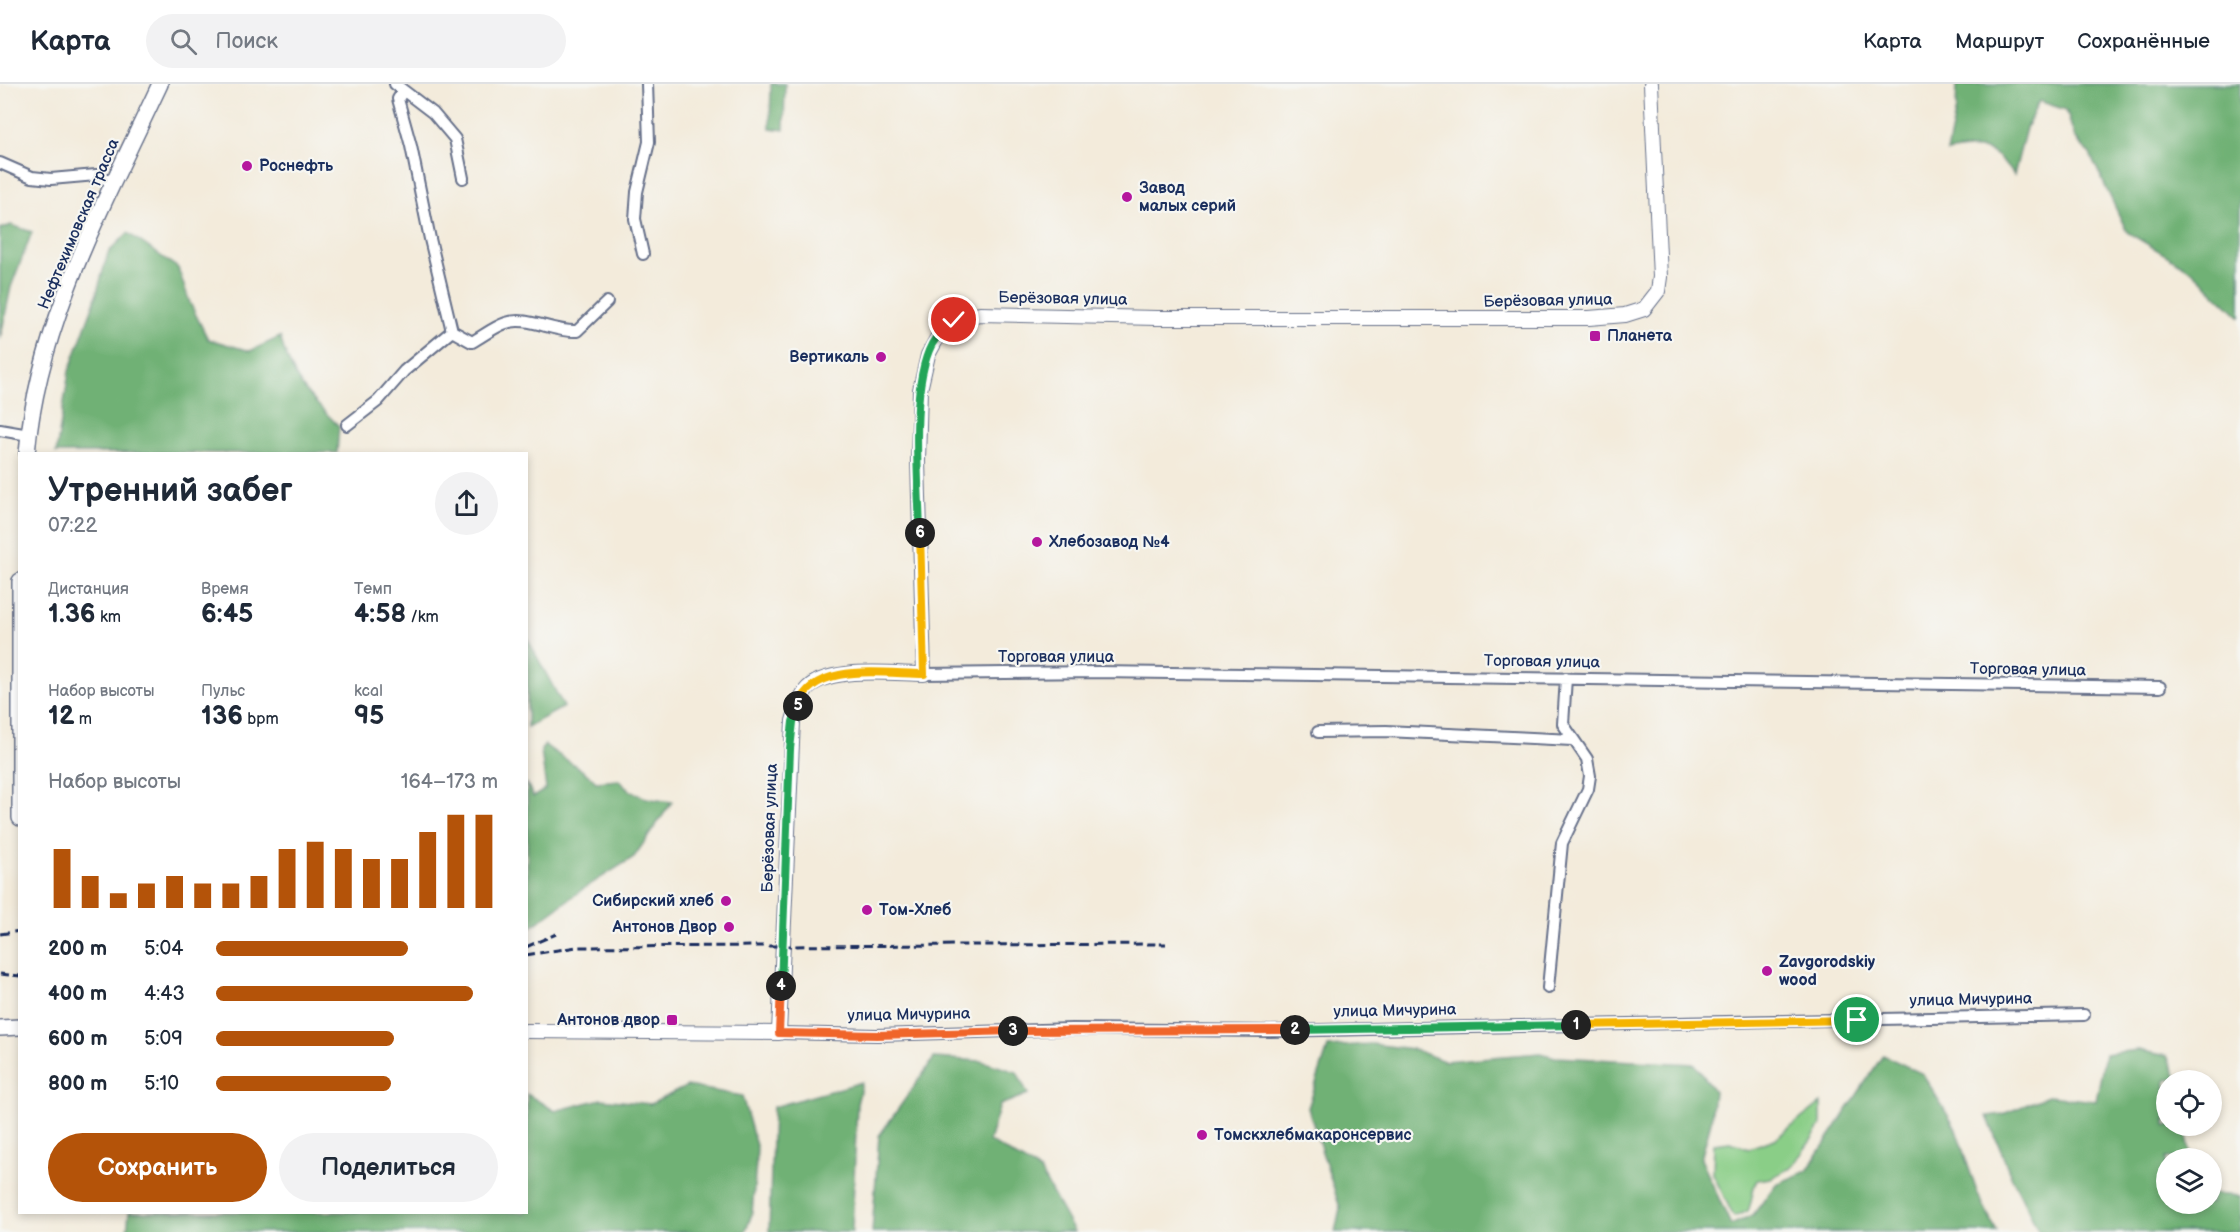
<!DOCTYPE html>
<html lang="ru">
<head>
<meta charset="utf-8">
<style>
  body { margin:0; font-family:"Balsamiq Sans",sans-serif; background:#f2f2f3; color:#1f2937; height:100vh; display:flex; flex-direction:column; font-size:22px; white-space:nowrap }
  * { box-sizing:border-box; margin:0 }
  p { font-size:20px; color:#747a83 }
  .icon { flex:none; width:33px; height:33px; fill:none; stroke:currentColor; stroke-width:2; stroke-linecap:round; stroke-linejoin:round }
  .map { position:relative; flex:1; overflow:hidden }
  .panel { position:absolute; left:18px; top:368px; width:510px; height:762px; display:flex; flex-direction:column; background:#fff; border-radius:0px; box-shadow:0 3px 9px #0003 }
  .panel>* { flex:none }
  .fabs { position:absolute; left:2156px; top:986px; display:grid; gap:12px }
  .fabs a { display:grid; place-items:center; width:66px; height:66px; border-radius:50%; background:#fff; box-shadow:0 3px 9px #0003; font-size:30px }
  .pin { position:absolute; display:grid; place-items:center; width:51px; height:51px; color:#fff; margin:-26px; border:3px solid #fff; border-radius:50%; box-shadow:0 2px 6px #0007 }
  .km { position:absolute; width:30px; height:30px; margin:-15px; border-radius:50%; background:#222; color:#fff; font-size:16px; line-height:30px; text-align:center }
  .round { display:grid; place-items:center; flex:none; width:63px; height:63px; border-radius:32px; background:#f2f2f3 }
  .headline { display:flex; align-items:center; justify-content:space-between; height:102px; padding:0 30px }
  h1 { font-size:33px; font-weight:600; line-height:45px }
  .stats { display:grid; grid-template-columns:repeat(3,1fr); gap:9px; height:102px; padding:6px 30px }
  .stats div { display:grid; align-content:center }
  .stats b { font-size:26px; font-weight:600 }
  .stats small { font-size:16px; font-weight:400 }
  .stats p { font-size:16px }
  .chart { height:168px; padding:12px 30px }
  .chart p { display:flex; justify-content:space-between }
  .chart svg { width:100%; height:108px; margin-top:6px; stroke:#b45309; stroke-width:6 }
  .action { display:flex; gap:12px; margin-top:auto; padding:12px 30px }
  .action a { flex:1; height:69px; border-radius:36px; background:#b45309; color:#fff; font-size:24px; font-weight:600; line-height:69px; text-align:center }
  .action a+a { background:#f2f2f3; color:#1f2937 }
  ul { padding:0 30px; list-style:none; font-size:20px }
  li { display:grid; grid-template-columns:96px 72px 1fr; align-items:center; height:45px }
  li i { height:15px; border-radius:8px; background:#b45309 }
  header { display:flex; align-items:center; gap:36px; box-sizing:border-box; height:84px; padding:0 30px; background:#fff; border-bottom:2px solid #e0e1e3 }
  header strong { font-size:28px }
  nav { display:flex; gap:33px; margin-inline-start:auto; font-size:21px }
  .search { width:420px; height:54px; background:#f2f2f3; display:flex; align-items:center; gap:15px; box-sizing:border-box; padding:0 21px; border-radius:33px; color:#747a83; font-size:22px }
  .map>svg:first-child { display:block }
  .green { fill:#8ace87; stroke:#527e72; stroke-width:1.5 }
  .forest { fill:#6fb174; stroke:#457069; stroke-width:1.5 }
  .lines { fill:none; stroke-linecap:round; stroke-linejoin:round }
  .minor-casing { stroke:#67718a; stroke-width:14 }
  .tertiary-casing { stroke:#67718a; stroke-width:16 }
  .secondary-casing { stroke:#67718a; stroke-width:18 }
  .minor { stroke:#fff; stroke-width:10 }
  .tertiary { stroke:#fff; stroke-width:14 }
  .secondary { stroke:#fff; stroke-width:15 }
  .rail { stroke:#1b2f5e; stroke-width:3; stroke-dasharray:9 4.5; stroke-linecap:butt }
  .split-1-casing { stroke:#fff; stroke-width:12 }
  .split-2-casing { stroke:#fff; stroke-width:12 }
  .split-3-casing { stroke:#fff; stroke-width:12 }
  .split-4-casing { stroke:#fff; stroke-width:12 }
  .split-5-casing { stroke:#fff; stroke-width:12 }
  .split-6-casing { stroke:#fff; stroke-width:12 }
  .split-7-casing { stroke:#fff; stroke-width:12 }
  .split-1 { stroke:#f5b400; stroke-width:8 }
  .split-2 { stroke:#22a559; stroke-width:8 }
  .split-3 { stroke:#f0652b; stroke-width:8 }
  .split-4 { stroke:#f0652b; stroke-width:8 }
  .split-5 { stroke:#22a559; stroke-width:8 }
  .split-6 { stroke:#f5b400; stroke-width:8 }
  .split-7 { stroke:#22a559; stroke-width:8 }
  .poi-dot { fill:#b5179e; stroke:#f6f6f2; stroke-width:2 }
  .labels { text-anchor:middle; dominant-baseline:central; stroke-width:4.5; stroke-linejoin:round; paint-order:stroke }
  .poi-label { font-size:16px; font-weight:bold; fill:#1b2f5e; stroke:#f6f6f2; text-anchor:start }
  .street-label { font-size:16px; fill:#1b2f5e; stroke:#f6f6f2 }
</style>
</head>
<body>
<header>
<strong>Карта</strong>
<div class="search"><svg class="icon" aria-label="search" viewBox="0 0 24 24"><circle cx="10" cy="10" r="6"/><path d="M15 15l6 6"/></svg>Поиск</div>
<nav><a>Карта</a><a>Маршрут</a><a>Сохранённые</a></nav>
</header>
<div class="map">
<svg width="2240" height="1148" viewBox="0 0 2240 1148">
  <rect width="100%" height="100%" fill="#f6f6f2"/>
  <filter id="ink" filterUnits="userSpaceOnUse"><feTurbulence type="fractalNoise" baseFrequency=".0167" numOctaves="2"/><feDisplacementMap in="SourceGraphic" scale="12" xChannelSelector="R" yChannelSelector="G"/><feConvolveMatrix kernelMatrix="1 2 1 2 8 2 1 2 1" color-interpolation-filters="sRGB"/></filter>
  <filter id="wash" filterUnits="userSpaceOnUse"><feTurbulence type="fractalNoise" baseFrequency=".008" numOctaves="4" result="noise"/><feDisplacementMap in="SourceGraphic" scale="24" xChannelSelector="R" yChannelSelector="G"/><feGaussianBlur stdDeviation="1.35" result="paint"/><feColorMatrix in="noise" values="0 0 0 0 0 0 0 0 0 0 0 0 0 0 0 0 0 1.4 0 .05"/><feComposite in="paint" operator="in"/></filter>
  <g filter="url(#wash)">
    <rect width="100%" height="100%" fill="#f3ebdb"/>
    <path class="green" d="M1821,1019v23l-29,41 -21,11 -14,2c-6,10 -4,20 -9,31l-14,6 -21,-43 1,-30 16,-2 19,6 26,-9z"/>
    <path class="forest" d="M771,0h14l-1,46 -14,-2z
      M1957,0h283v233l-49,-47 -64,-38 -37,-78 -15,-16 -9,-28 -27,-9 -13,27 -12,47c-21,-30 -32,-29 -67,-23l9,-43z
      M11,141l21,7 -21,55 -11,53v-111z
      M128,149l50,35 12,35 18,36 42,12 30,-14c13,44 27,58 59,89l-2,27h-281l13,-82 25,-68 14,-50z
      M527,554l37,69 -37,20z
      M545,661c17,14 36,21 51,37l23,-2c15,18 30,19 53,22l-38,55 -51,32 -56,41v-147l6,14 13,-8 -5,-39z
      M1371,960l42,5 31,12 96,-8 15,4 140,7 19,27 -3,31 -10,37 30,66 22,-10 23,-31 31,-13 76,-116 40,19 32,53 22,65 20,40h-662l5,-24 -32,-100 20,-61z
      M2138,966l29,6 11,23 -12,1v45h19l6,33h-25v45h45v-9l29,2v36h-201l-28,-56 -24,-60 16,-2 45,-18 48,5 9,-47z
      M934,974l47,3 36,11 11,22 -28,11 -11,36 51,30 34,61h-202l7,-96z
      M862,998l-5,22 -5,128h-83l4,-125z
      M687,1002l55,10 15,53 -5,65 -7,18h-618l2,-20h397l1,-118 28,17 46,-12 50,5z"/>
  </g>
  <g filter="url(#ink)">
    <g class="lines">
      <g class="minor-casing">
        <path id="minor" d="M395,0l38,29 22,26 8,39
          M403,7l-5,8 13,47 19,93 22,92 20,11c11,-6 22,-15 34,-19 20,-8 49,10 71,8l30,-29
          M0,79l32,14 19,2 45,-4 18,8
          M643,170l-8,-35 2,-27 12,-50 -2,-58
          M347,341l31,-24 26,-30 48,-40
          M0,346l29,5
          M924,590l175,-2 1061,15
          M1318,648l68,-1 186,9
          M1548,904l14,-145 26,-54 2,-13 -3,-17 -24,-35 3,-46
          M779,949l98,2 195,-6 199,2 813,-16"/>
      </g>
      <g class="tertiary-casing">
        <path id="tertiary" d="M526,947l253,2 14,-312c3,-10 6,-22 12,-30 19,-26 89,-17 119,-17l-6,-213 2,-71 8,-35 13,-24 13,-11 26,-6 177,4h432l36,-3 19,-6 14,-18 2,-14 -9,-193"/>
      </g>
      <g class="secondary-casing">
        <path id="secondary" d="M27,369c11,-130 79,-253 133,-369
          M20,497v237
          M0,944l20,-1"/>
      </g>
      <use href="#minor" class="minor"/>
      <use href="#tertiary" class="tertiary"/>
      <use href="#secondary" class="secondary"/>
      <path class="rail" d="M0,850l20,-3
        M526,863l30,-13
        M526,871l51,-8 589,-3
        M0,890l20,2"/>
    </g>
  </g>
  <g class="lines" filter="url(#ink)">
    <g class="split-1-casing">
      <path id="split-1" d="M1576,941l281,-5"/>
    </g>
    <g class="split-2-casing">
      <path id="split-2" d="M1295,946l281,-5"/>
    </g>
    <g class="split-3-casing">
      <path id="split-3" d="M1013,947l282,-1"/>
    </g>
    <g class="split-4-casing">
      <path id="split-4" d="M781,902l-2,47 98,2 136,-4"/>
    </g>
    <g class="split-5-casing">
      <path id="split-5" d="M781,902l9,-237 3,-27 5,-16"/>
    </g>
    <g class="split-6-casing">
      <path id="split-6" d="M798,622c15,-45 87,-32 126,-32l-4,-141"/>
    </g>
    <g class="split-7-casing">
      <path id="split-7" d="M920,449c-1,-50 -11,-145 12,-189 6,-10 13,-17 22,-24"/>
    </g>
    <use href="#split-1" class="split-1"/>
    <use href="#split-2" class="split-2"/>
    <use href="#split-3" class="split-3"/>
    <use href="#split-4" class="split-4"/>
    <use href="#split-5" class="split-5"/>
    <use href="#split-6" class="split-6"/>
    <use href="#split-7" class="split-7"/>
  </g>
  <g class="poi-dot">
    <circle cx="247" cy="82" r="6"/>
    <circle cx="1127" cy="113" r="6"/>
    <rect x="1589" y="246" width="12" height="12" rx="3"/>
    <circle cx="881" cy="273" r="6"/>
    <circle cx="1037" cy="458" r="6"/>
    <circle cx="726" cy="817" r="6"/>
    <circle cx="867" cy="826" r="6"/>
    <circle cx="729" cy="843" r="6"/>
    <circle cx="1767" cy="887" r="6"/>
    <rect x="666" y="930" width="12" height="12" rx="3"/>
    <circle cx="1202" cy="1051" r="6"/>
  </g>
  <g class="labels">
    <g class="poi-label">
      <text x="259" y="82">Роснефть</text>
      <text x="1139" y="104">Завод<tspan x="1139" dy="18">малых серий</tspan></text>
      <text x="1607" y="252">Планета</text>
      <text x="869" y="273" text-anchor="end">Вертикаль</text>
      <text x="1049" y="458">Хлебозавод №4</text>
      <text x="714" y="817" text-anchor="end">Сибирский хлеб</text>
      <text x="879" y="826">Том-Хлеб</text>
      <text x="717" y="843" text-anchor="end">Антонов Двор</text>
      <text x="1779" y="878">Zavgorodskiy<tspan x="1779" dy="18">wood</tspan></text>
      <text x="660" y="936" text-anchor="end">Антонов двор</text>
      <text x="1214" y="1051">Томскхлебмакаронсервис</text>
    </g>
    <g class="street-label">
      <text transform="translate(79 140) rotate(-67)">Нефтехимовская трасса</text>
      <text transform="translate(1063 215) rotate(1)">Берёзовая улица</text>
      <text transform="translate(1548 217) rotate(-1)">Берёзовая улица</text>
      <text x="1056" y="573">Торговая улица</text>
      <text transform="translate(1542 578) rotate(1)">Торговая улица</text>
      <text transform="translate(2028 586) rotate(1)">Торговая улица</text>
      <text transform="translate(770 744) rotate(-88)">Берёзовая улица</text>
      <text transform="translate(1971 916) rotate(-1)">улица Мичурина</text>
      <text transform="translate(1395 927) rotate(-1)">улица Мичурина</text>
      <text transform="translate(909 931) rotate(-1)">улица Мичурина</text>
    </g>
  </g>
</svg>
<div class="fabs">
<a><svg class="icon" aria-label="locate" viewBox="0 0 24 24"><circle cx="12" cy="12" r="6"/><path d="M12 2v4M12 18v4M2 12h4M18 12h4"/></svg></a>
<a><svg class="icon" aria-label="layers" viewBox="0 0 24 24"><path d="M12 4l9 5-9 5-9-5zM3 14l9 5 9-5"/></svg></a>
</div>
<div class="pin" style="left:1857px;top:936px;background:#1e9e55"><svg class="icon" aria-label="arrive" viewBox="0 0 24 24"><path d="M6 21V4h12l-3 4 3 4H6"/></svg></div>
<div class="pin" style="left:954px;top:236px;background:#d93025"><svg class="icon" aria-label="check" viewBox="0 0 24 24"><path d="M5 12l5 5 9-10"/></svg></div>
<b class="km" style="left:1576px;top:941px">1</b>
<b class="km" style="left:1295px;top:946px">2</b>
<b class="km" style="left:1013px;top:947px">3</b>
<b class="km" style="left:781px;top:902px">4</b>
<b class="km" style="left:798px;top:622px">5</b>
<b class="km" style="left:920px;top:449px">6</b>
<section class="panel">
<div class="headline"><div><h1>Утренний забег</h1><p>07:22</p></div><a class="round"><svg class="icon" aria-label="share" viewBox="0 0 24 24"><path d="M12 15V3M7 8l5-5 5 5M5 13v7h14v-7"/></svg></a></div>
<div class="stats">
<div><p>Дистанция</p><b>1.36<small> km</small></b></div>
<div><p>Время</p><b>6:45</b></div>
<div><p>Темп</p><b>4:58<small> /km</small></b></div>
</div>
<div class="stats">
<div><p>Набор высоты</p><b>12<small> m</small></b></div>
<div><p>Пульс</p><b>136<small> bpm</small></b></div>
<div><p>kcal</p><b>95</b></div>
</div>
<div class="chart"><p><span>Набор высоты</span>164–173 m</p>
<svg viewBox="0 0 160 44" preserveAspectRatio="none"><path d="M5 44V20M15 44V31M25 44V38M35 44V34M45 44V31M55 44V34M65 44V34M75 44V31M85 44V20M95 44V17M105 44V20M115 44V24M125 44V24M135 44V13M145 44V6M155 44V6"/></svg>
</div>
<ul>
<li><b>200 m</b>5:04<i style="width:68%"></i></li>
<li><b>400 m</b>4:43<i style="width:91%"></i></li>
<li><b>600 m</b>5:09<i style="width:63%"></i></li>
<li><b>800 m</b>5:10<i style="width:62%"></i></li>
</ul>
<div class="action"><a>Сохранить</a><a>Поделиться</a></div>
</section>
</div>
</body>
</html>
